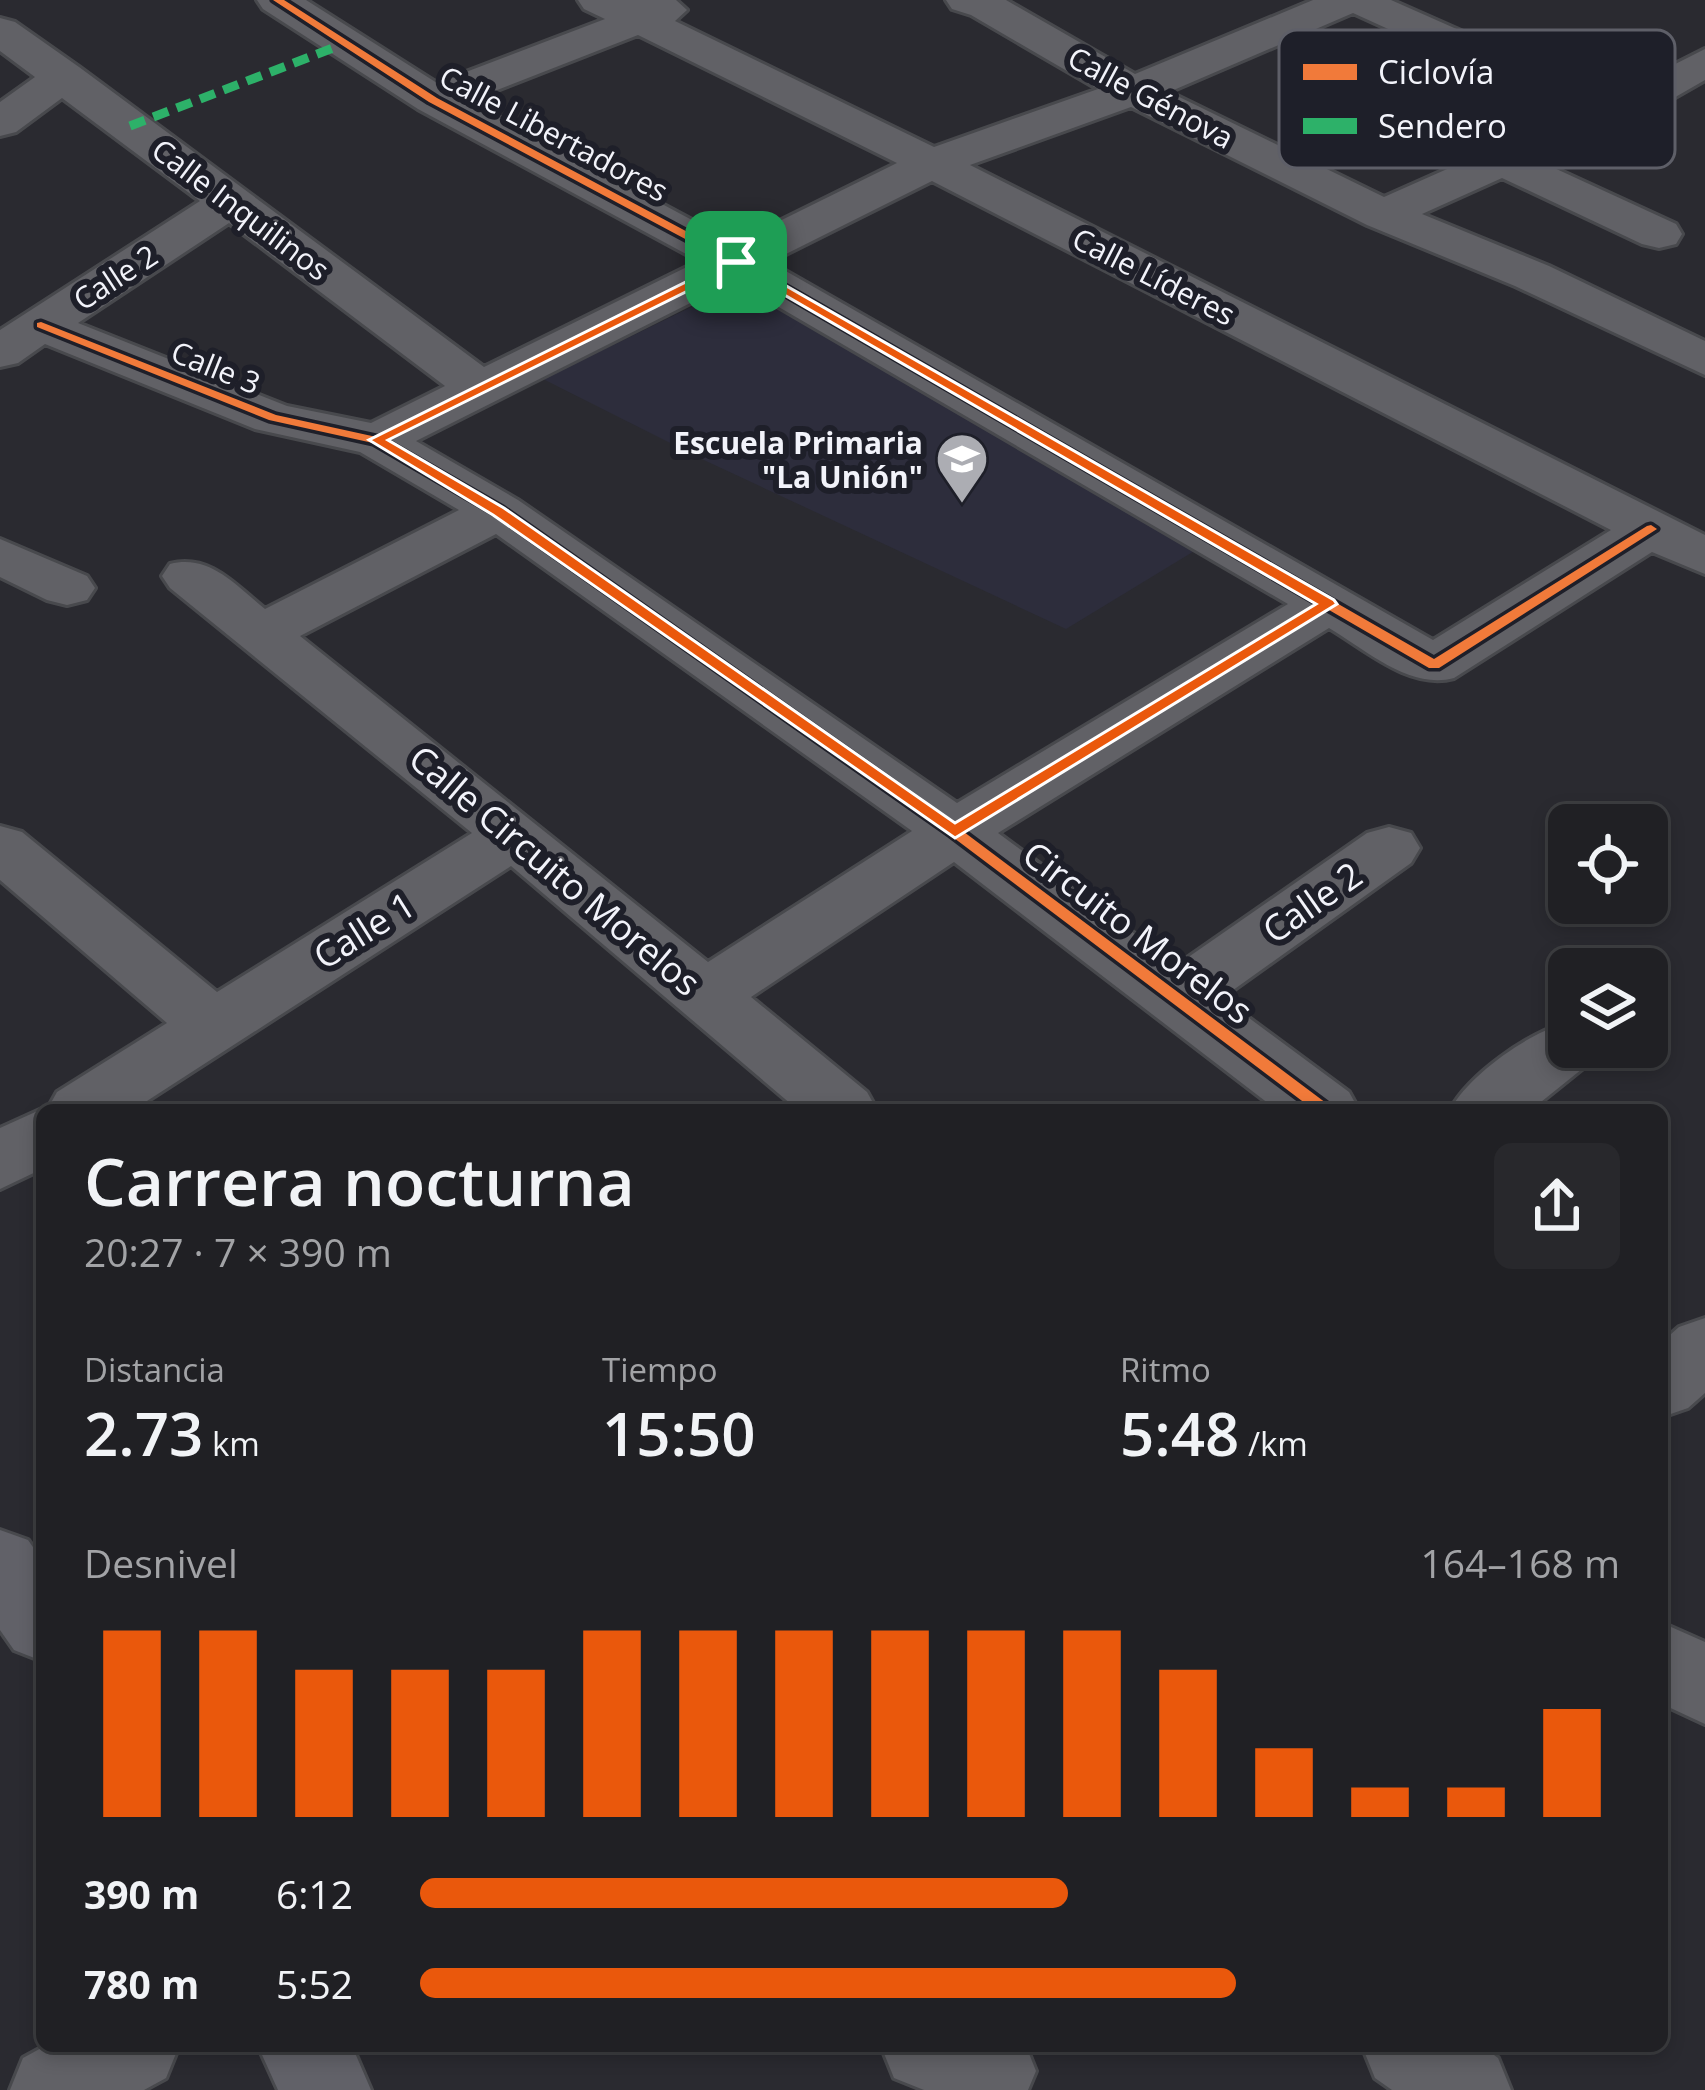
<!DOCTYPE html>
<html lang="es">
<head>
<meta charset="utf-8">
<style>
  body { margin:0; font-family:"Open Sans",sans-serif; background:#28282c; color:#f1f3f6; height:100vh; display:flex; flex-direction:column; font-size:45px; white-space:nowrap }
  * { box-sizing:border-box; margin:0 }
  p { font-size:39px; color:#a2a3a6 }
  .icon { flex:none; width:66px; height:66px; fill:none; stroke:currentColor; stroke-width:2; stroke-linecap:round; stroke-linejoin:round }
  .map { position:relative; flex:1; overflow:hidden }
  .panel { position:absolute; left:36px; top:1104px; width:1632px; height:948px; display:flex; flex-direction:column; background:#202024; border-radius:18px; box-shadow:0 6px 18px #0003,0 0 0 3px #3d3e41 }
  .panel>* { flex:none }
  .controls { position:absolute; left:1548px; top:804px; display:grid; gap:24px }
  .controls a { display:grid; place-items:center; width:120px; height:120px; border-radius:18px; background:#202024; box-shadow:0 6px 18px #0003,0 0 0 3px #3d3e41; font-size:60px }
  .pin { position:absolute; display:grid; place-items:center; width:102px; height:102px; color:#fff; margin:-51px; border-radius:24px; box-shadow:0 6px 18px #0006 }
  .round { display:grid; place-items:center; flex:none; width:126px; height:126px; border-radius:18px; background:#28282c }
  .headline { display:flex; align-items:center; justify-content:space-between; height:204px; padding:0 48px }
  h1 { font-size:66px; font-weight:600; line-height:90px }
  .figures { display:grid; grid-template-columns:repeat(3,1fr); gap:18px; height:204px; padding:12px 48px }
  .figures div { display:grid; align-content:center }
  .figures b { font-size:60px; font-weight:600 }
  .figures small { font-size:33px; font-weight:400 }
  .figures p { font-size:33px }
  .chart { height:336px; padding:24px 48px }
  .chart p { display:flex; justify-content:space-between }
  .chart svg { width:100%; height:216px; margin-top:12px; stroke:#ea580c; stroke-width:6 }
  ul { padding:0 48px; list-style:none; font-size:39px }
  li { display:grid; grid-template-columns:192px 144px 1fr; align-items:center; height:90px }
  li i { height:30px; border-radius:15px; background:#ea580c }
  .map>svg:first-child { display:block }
  .built { fill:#2d2d3c }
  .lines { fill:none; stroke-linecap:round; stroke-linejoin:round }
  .minor-casing { stroke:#48494d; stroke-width:6 }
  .major-casing { stroke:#48494d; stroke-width:6 }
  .minor { fill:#616166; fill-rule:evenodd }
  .major { fill:#616168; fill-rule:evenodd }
  .quiet { stroke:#2db169; stroke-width:9; stroke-dasharray:16 9; stroke-linecap:butt }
  .cycleway-casing { stroke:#1e1f29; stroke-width:7 }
  .cycleway { fill:#f17a3a; fill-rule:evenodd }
  .route { fill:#ea580c; stroke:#fff; stroke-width:3; fill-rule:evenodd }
  .labels { text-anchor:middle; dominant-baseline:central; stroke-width:12; stroke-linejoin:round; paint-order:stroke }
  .far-street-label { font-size:30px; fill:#f2f3fa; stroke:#1e1f29 }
  .far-poi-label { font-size:30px; font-weight:bold; fill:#f2f3fa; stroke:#1e1f29; text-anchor:end }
  .street-label { font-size:36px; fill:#f2f3fa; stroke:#1e1f29 }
  .key { fill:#1e1f29; stroke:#5e5f68; stroke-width:3 }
  .key-label { font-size:33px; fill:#f2f3fa }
</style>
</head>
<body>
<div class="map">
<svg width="1705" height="2090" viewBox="0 0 1705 2090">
  <rect width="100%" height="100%" fill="#2a2a30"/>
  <path class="built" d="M743,282l453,268 -130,79 -360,-168 -163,-82z"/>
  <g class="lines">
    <g class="minor-casing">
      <path id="minor" d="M257,0h49l131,83 168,-64 -21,-10 -6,-9c35,0 65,0 98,0l11,10 -12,11 259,126 164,-58 -127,-74 -19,-6 -6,-9h60l129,74 178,-74h78l219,97 95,-48v31l-47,27 -119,54 137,63 6,10 -6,10 -17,4 -17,-4 -140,-66 -80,36 127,52 156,75v34l-190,-89 -148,-61 -236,-118 -161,58 735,370v39l-53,-22 -198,126c-44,12 -88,-28 -125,-50l-331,205 179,132 190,-132 22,-6 22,6 9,15 -9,15 -189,135 127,94 10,18h-82l-323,-248 -203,135 116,95 10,18h-79l-287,-244 -378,244h-86l10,-18 110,-69 -167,-143v-54l22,6 195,160 255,-159 -302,-245 -8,-12 8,-12c40,-10 65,21 95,45l194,-99 -99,-58 -105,-23 -210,-85 -27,19 -18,4v-37l200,-129 -138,-103 -46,34 -16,4v-34l35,-25 -35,-26v-33l15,4 64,45 405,300 215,-106 -281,-152 -155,-100zM1353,13l220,100 -189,84 -215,-105zM638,35l259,128 -162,80 -266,-142zM932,181l679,349 -178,110 -663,-378zM229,223l216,163 -74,37 -84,-17 -209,-83zM734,281l554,323 -331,199 -439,-303 -102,-59zM496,534l416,297 -204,131 -408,-326z
        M0,539l87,37 8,12 -8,12 -20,5 -20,-5 -47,-23z
        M1564,1023l5,2v22l28,1 -10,17 -56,45h-81c20,-36 75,-74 114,-87z
        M42,1109v60l-42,20v-61z
        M1705,1318v75l-17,15 -26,9v-75l17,-15z
        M1662,1623l43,19v82l-43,-20z
        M45,2046h134l-13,32 -22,12h-134l13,-32z
        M881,2046h145l10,25 -8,19h-104l-30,-12z
        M1362,2046h120l16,12 13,32h-119l-17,-12z"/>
    </g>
    <g class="major-casing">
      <path id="major" d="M0,1530l28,10 14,20v101l-28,-11 -14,-20z
        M258,2046h94l19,44h-93z"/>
    </g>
    <use href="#minor" class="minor"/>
    <use href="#major" class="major"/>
    <path class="quiet" d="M130,126l216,-83"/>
    <g class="cycleway-casing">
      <path id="cycleway" d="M273,0h11l153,98 303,162 694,399 213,-133 4,-1 6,4 -218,139h-10l-697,-404 -303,-162z
        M41,322l235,93 105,23 122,70 457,321 370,277 3,4h-19l-364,-275 -455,-321 -122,-71 -104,-23 -232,-93v-4z"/>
    </g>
    <use href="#cycleway" class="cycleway"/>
  </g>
  <path class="route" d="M736,257l598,343 3,4 -382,234 -462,-323 -124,-75zM736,267l580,337 -361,219 -451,-315 -116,-68z"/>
  <defs>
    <g id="school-pin" transform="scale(2.7)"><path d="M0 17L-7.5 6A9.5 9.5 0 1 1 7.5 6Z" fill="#acadb3" stroke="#1e1f29"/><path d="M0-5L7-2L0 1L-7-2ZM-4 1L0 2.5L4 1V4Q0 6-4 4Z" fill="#fff"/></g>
  </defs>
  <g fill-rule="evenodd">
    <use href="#school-pin" x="962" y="459"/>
  </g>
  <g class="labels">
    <g class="far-street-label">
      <text transform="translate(1151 97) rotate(28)">Calle Génova</text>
      <text transform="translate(554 133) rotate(28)">Calle Libertadores</text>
      <text transform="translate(241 209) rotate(37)">Calle Inquilinos</text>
      <text transform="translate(1154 276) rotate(27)">Calle Líderes</text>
      <text transform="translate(115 277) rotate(-33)">Calle 2</text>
      <text transform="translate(216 367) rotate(22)">Calle 3</text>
    </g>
    <g class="far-poi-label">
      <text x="923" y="442">Escuela Primaria<tspan x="923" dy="34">"La Unión"</tspan></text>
    </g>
    <g class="street-label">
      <text transform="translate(555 870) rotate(40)">Calle Circuito Morelos</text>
      <text transform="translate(1312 902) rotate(-35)">Calle 2</text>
      <text transform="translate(364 930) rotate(-32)">Calle 1</text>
      <text transform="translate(1138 932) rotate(37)">Circuito Morelos</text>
    </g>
  </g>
  <rect x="1279" y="30" width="396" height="138" rx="18" class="key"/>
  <rect x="1303" y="64" width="54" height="16" fill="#f17a3a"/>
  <rect x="1303" y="118" width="54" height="16" fill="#2db169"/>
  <g class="key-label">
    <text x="1378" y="84">Ciclovía</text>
    <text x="1378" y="138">Sendero</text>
  </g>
</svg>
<div class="controls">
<a><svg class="icon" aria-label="locate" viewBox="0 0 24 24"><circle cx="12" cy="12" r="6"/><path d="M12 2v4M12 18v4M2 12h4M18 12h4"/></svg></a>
<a><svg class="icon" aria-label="layers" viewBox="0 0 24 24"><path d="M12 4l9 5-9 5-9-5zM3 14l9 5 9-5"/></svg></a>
</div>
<div class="pin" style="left:736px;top:262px;background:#1e9e55"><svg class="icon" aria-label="arrive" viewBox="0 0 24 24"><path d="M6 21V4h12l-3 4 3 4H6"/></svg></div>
<section class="panel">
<div class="headline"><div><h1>Carrera nocturna</h1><p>20:27 · 7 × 390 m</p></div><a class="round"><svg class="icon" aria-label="share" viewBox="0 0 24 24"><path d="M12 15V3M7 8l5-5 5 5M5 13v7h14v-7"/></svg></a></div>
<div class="figures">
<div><p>Distancia</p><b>2.73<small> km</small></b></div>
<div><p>Tiempo</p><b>15:50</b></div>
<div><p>Ritmo</p><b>5:48<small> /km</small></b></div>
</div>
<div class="chart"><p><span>Desnivel</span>164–168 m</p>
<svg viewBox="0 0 160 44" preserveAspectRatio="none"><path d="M5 44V6M15 44V6M25 44V14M35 44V14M45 44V14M55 44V6M65 44V6M75 44V6M85 44V6M95 44V6M105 44V6M115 44V14M125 44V30M135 44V38M145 44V38M155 44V22"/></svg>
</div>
<ul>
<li><b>390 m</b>6:12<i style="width:54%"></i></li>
<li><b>780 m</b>5:52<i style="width:68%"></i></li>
</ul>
</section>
</div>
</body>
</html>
